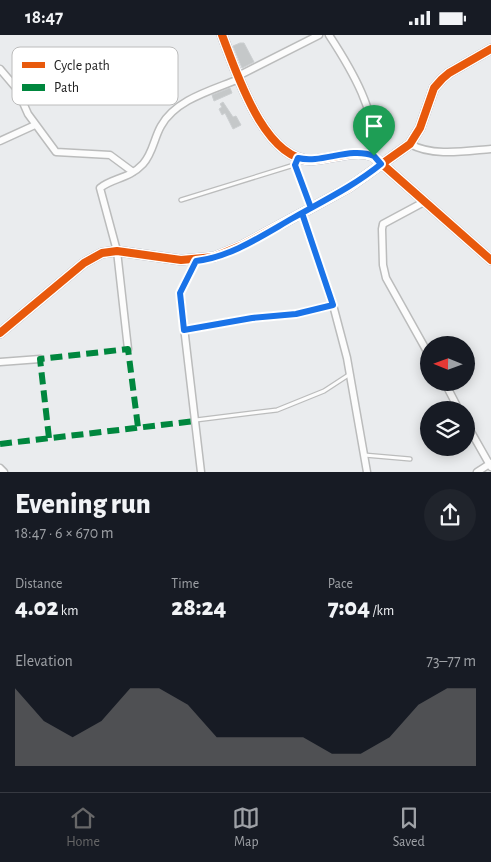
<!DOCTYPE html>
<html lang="en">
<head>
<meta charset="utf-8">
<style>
  body { margin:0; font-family:"Alegreya Sans",sans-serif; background:#20242c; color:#f1f3f6; height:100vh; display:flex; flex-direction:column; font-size:19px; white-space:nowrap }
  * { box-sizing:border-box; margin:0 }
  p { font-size:16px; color:#9ea1a6 }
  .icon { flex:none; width:28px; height:28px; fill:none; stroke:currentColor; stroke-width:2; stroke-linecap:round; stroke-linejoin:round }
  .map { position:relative; height:437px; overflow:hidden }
  .panel { display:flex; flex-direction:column; background:#171b24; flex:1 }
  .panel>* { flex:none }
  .needle { width:32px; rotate:271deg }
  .tools { position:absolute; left:420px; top:301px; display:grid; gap:10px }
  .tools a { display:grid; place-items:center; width:55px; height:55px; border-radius:50%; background:#171b24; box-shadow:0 2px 12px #0003; font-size:25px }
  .pin { position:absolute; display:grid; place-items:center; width:42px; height:42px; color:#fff; margin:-51px -21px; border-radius:50% 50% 50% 0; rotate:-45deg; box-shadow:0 0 5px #0007 }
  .pin .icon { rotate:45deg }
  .round { display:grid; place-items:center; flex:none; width:52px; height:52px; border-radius:26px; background:#20242c }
  .overview { display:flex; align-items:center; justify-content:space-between; height:85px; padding:0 15px }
  h1 { font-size:28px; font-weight:800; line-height:38px }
  .stats { display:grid; grid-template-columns:repeat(3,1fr); gap:8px; height:85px; padding:5px 15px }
  .stats div { display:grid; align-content:center }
  .stats b { font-size:25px; font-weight:800 }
  .stats small { font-size:14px; font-weight:400 }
  .stats p { font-size:14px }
  .chart { height:140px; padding:10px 15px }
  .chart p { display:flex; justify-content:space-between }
  .chart svg { width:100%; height:90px; margin-top:5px; fill:#676768; opacity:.7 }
  .status { display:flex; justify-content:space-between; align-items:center; height:35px; padding:0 25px; background:#171b24; direction:ltr }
  .status svg { height:14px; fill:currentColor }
  .dock { display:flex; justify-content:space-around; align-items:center; height:70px; border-top:1px solid #363941; background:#171b24; font-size:14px; color:#9ea1a6 }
  .dock a { display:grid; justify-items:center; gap:2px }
  .dock .selected { color:#676768 }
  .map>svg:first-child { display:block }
  .building { fill:#c5c8c9; stroke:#cccfd1 }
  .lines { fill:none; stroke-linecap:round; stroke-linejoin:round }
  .lane-casing { stroke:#bbbcbc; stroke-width:5.5 }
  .street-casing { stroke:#bbbcbc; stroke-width:9 }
  .secondary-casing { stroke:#848797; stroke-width:11 }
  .lane { stroke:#fcfcfc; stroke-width:3 }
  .street { stroke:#fcfcfc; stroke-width:6 }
  .secondary { stroke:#edeff3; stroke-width:9 }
  .quiet { stroke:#00873e; stroke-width:6; stroke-dasharray:12 6; stroke-linecap:butt }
  .cycleway-casing { stroke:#fff; stroke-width:11 }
  .cycleway { stroke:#e8590c; stroke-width:8 }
  .route-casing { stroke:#fff; stroke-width:10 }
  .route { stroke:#1a73e8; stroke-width:6 }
  .key { fill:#fff; stroke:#bcbcbc; stroke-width:1 }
  .key-label { font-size:14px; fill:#202020 }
</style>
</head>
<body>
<div class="status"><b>18:47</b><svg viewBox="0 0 49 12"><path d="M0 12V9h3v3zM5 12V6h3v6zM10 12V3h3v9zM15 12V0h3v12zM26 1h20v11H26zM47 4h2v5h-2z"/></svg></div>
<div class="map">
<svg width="491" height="437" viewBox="0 0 491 437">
  <rect width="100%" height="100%" fill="#eaecee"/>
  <path class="building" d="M240,8h4l10,19 -12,6 -9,-22z
    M230,53l2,5 -18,8 -2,-6z
    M223,67l10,15 3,-1 5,9 -8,4 -8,-16 -3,2 -3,-6 3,-2 -2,-3z"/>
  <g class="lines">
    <g class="lane-casing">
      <path id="lane" d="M181,165l113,-35
        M196,385l81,-10 47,-19 26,-17
        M364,420l46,4"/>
    </g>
    <g class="street-casing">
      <path id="street" d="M329,0c21,32 51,81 44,121
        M0,34l17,20 11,25 28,38 54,3 23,17
        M238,41l81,-41
        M0,106l35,-16
        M410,109c23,13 56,7 81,5
        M298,123l-3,7 16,43
        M424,167l-41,22 -1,5 1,36 3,13 43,77
        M302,178l31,92 14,53 20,114
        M196,225l-16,33 21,179
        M184,295l68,-12 44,-4 37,-9
        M128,314l-11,-98 -17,-63c12,-10 29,-9 43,-24 10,-11 11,-26 18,-38 15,-27 52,-36 78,-47
        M0,327l40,-3
        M445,348l14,27
        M466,388l25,44
        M0,433l4,4
        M477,437l14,-9"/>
    </g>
    <g class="secondary-casing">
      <path id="secondary" d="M222,0c14,36 42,126 90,125 19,-1 43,-11 61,-4l118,104
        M0,298l84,-70 18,-10 15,-2 64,9 33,-3 29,-12 105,-57 62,-44 10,-16 14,-40 8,-9 7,-6 42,-24"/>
    </g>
    <use href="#lane" class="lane"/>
    <use href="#street" class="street"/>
    <use href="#secondary" class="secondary"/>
    <path class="quiet" d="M49,403l-9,-79 88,-10 10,78
      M0,409l195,-23"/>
    <g class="cycleway-casing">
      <path id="cycleway" d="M222,0c14,36 42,126 90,125 19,-1 43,-11 61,-4l118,104
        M0,298l84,-70 18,-10 15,-2 64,9 33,-3 29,-12 105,-57 62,-44 10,-16 14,-40 8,-9 7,-6 42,-24"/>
    </g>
    <use href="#cycleway" class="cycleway"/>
  </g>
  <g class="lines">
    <g class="route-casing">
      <path id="route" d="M374,121l7,8c-27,22 -58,37 -88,54 -30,17 -62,39 -97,43l-16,32 4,37 68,-12 44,-4 37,-9 -31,-92 9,-5 -16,-43 3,-7c24,6 52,-12 76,-2"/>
    </g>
    <use href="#route" class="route"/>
  </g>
  <rect x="12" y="12" width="166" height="58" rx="8" class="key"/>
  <rect x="22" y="27" width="23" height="6" fill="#e8590c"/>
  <rect x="22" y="49" width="23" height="7" fill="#00873e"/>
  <g class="key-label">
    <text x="54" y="35">Cycle path</text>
    <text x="54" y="57">Path</text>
  </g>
</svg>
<div class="tools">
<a><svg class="needle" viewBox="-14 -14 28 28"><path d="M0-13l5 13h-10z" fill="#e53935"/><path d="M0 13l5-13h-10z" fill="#9ea1a6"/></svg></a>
<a><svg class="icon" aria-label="layers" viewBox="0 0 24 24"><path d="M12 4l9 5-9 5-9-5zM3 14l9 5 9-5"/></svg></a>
</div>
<div class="pin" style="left:374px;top:121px;background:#1e9e55"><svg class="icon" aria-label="arrive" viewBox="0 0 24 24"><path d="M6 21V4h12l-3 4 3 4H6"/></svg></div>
</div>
<section class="panel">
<div class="overview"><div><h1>Evening run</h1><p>18:47 · 6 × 670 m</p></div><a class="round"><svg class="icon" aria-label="share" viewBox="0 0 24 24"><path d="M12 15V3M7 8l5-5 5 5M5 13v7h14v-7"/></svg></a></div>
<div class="stats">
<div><p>Distance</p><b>4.02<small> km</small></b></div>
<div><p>Time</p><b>28:24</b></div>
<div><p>Pace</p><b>7:04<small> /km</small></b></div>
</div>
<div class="chart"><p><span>Elevation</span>73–77 m</p>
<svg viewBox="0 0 160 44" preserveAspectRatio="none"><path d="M0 44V6L10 22L20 30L30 22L40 6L50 6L60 14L70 30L80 30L90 30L100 30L110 38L120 38L130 30L140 14L150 6L160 6V44z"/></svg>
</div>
</section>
<nav class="dock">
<a class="selected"><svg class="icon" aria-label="home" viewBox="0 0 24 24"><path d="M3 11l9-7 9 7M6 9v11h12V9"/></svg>Home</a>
<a><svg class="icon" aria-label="map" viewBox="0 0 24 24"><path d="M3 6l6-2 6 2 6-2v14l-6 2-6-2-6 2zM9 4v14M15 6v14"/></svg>Map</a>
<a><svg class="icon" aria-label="saved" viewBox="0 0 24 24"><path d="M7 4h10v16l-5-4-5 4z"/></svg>Saved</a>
</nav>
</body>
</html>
